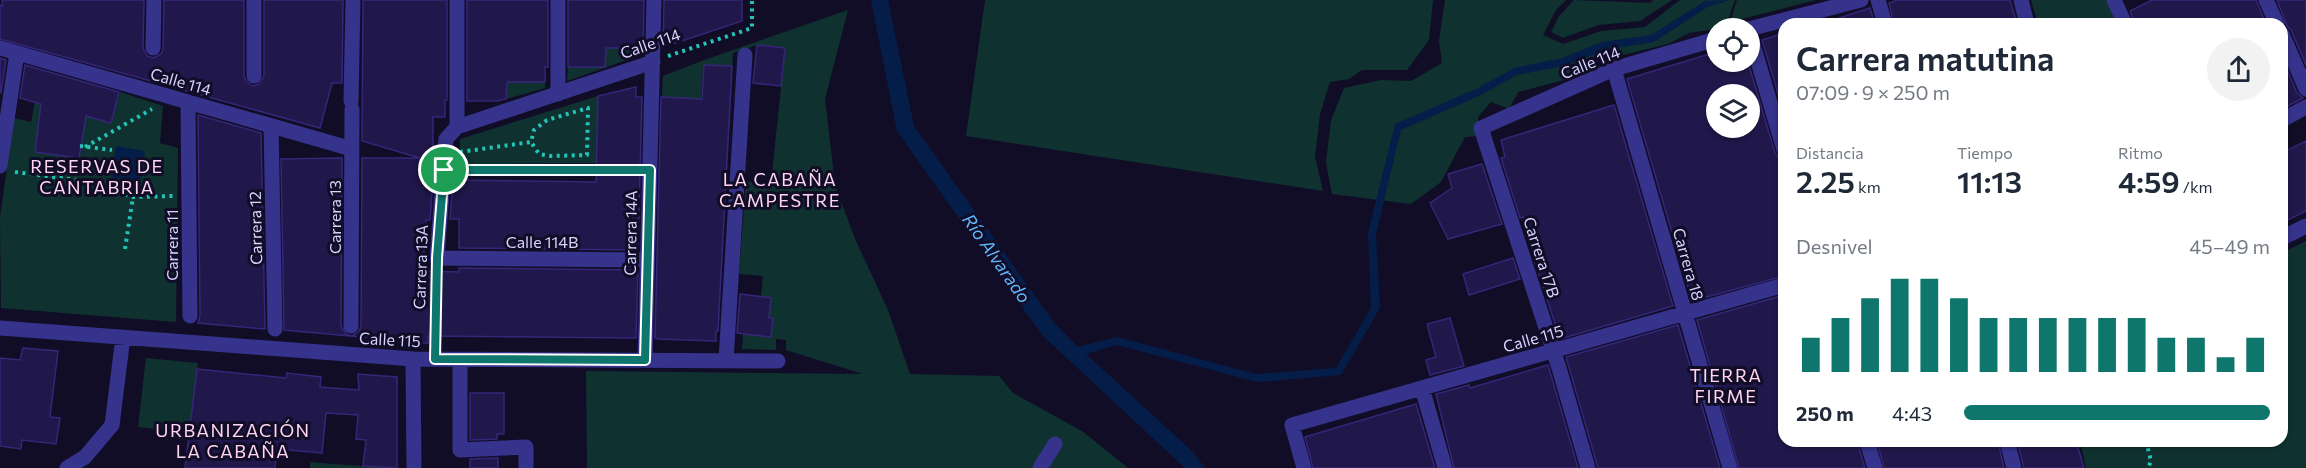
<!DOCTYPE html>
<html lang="es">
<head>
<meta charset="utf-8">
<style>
  body { margin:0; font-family:Commissioner,sans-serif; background:#f2f2f3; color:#1f2937; height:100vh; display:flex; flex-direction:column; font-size:22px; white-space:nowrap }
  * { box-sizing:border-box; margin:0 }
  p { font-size:20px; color:#747a83 }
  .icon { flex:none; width:33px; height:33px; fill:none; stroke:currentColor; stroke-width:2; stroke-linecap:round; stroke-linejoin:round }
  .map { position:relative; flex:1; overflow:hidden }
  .panel { position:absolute; left:1778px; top:18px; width:510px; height:429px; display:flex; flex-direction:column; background:#fff; border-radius:18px; box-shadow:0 2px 4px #0004 }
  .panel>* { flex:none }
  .buttons { position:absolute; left:1706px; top:18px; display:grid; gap:12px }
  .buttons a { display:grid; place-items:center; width:54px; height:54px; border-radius:50%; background:#fff; box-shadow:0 2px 4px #0004; font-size:30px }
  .pin { position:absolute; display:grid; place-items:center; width:51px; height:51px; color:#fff; margin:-26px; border:3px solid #fff; border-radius:50%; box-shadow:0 2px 6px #0007 }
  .round { display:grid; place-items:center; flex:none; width:63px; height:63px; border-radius:32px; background:#f2f2f3 }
  .summary { display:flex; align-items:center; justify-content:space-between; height:102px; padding:0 18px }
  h1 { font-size:33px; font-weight:600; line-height:45px }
  .figures { display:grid; grid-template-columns:repeat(3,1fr); gap:9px; height:102px; padding:6px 18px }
  .figures div { display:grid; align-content:center }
  .figures b { font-size:30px; font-weight:600 }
  .figures small { font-size:16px; font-weight:400 }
  .figures p { font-size:16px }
  .chart { height:168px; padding:12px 18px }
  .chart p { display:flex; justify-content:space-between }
  .chart svg { width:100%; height:108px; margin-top:6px; stroke:#0f766e; stroke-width:6 }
  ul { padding:0 18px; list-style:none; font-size:20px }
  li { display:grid; grid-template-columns:96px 72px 1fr; align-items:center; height:45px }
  li i { height:15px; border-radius:8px; background:#0f766e }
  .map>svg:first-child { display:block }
  .green { fill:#0f3230 }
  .water { fill:#051e49 }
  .building { fill:#20174a; stroke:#352679; stroke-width:1.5; fill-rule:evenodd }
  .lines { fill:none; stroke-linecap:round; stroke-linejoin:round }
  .path { stroke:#22c4b8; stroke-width:4; stroke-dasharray:3 4.5; stroke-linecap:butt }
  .minor { stroke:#35338b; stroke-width:15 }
  .route-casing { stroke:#fff; stroke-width:12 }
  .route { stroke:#0f766e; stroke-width:8 }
  .labels { text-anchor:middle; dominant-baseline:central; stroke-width:6; stroke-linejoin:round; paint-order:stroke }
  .street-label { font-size:16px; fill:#d7d3ff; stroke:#110d27 }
  .neighbourhood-label { font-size:18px; letter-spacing:1.5px; fill:#ffd5f0; stroke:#110d27 }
  .water-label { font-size:18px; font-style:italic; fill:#61b8ff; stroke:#110d27 }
</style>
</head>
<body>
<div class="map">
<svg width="2306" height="468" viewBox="0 0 2306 468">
  <rect width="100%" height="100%" fill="#110d27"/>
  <path class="green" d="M985,0h448l-4,40 -22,30h-45l-13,9 -19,3 -10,32 -5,43 8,34 -357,-55z
    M1445,0h121l-10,10 -13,25 20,9 38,-13 44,-4 35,-27h55l-7,20 -13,9 -26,4 -21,11 -70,17 -10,8 -24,11 -46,12 -9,17 -18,-7 -13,15v19l-13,1 -24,45 -30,22 -79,-10 -6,-31 5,-43 13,-32 37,-8 30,1 31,-18 -3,-22z
    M1574,0l76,3 3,-3h19l-32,21 -42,4 -35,13 -12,-6 8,-16z
    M1737,0h79l-86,22z
    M2031,0h77l12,24h-82z
    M848,10l-23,89 10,86 20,54 33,71 22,64 89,2 14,17 69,38 46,37h-541l-1,-97 277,3 -77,-24v-10l-10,-1v11l-34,-1 1,-15 28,3 2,-18 -4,-2 2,-18 -10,-2 2,-21 -24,-2 7,-93 25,3 14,-136 -28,-3 -24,8 -1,13 -29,-1 -2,34 -39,-2 1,-21 41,-16z
    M606,48h38v6l-77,27 1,-14h37z
    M507,82h38v6l-39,11z
    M120,92l43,14 -3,37 18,5 -2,174 -175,-14 -1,-91 14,-99 17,4 4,-21 76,22z
    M598,96l-1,67 -137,1v-25z
    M2306,241v227h-220l-6,-27h202v-188z
    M146,358l52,5 -9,70 -51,-6z
    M310,462l10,1 69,5h-79z"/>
  <path class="water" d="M871,0h17l26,126 141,198 23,23 39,-10 139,37 80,-6 35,-60 -3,-76 27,-108 81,-35 38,-21 48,-10 40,-16 49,-7 54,-34 25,-1 -22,7 -54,35 -49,8 -41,16 -47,9 -38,21 -78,34 -25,104 4,74 -39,67 -84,7 -140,-37 -31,9 107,98 12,16h-20l-143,-133 -145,-204z
    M116,146l29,5 -5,31 -29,-5z"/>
  <path class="building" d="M2,0h142l-1,48 4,8 6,2 8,-4 2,-5 1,-49h80v76l2,5 7,5 6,-2 5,-8v-76h79l-1,83h-10l-12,45 -320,-89v-34l3,1z
    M363,0h84v100h-2v17h-12v63l-3,40h-4v20h-2v31l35,1v-4l179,2 -2,68 -208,-2v7h-24v-6h-43l-77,-7 -3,-171 61,-1 -1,168 5,8 6,2 7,-5 2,-5 1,-168h58l-58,-17z
    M467,0h81v67h-3v15h-38l-1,17 -9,2h-30z
    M568,0h76l-1,48h-37l-1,19h-37z
    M664,0h78v21l-66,22h-13z
    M1898,0h112l7,24h-123l-5,-21z
    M2152,0h104l10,24h-131l-5,-13z
    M2277,0h29v65l-15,-35 -4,-4z
    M1870,8l5,16h-42v-4z
    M1784,33v81l-22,-74z
    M757,45l28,3 -4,38 -28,-3z
    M1716,52v10h32l27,91 3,4 6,3v116l-92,25 -65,-222zM1716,94h33v34h-33z
    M2282,57l15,36 6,5 -21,11z
    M0,58l6,2 -5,33 -1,-1z
    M25,65l94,27 -8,31 -25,-7 -7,42 -44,-6 6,-48 -21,-6z
    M704,65l28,1 -14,265h-2v10l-58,-2 -3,-1 6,-241 41,2z
    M636,87v10h6l-4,153 -179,-2v-29h-9l3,-39 143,2 2,-86z
    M1614,105l59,201 -113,33 -28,-86 2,-1 -11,-35 -3,1 -19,-60 4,-1 -4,-17z
    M198,115l63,18 4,196 -67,-6 2,-7z
    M2306,141v70l-24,12v-70z
    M1482,164l20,60 -54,15 -18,-36 22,-15 -4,-14z
    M1513,258l7,21 -51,16 -6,-21z
    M740,294l31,4 -2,20h4l-2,19 -34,-4z
    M1784,295v146h73l8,27h-126l-42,-148z
    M1450,318l14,48 -34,9 -4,-15 10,-3 -9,-33z
    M1678,325l42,143h-122l-32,-111z
    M23,348l35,3 -8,66 10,1 -4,26 -34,-4 -1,9 -21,-3v-88l20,2z
    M1548,365l30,103h-124l-18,-74 33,-9 1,3z
    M197,369l89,9 1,-5 34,4 -1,10 39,3 -1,-16 39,3v91l-34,-2 3,-26 -10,-1 2,-24 -32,-2 -4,40 -45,-4 -2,19h-90z
    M470,393h34v41h-7v5l-27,1z
    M1416,404l19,64h-122l-8,-31z
    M1877,441h121l6,27h-120z
    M2017,441h59l8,27h-60z
    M498,458v10h-28v-9z"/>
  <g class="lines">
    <path class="path" d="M668,56l84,-28v-28
      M80,146l32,4
      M85,147l67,-38
      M460,152l71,-10 3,-12 13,-10 41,-12 -1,47 -36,1 -12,-2 -8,-12
      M462,170h172
      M15,172l62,8 56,17 40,-1
      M48,175l3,-21
      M125,249l8,-52
      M436,341l1,-67
      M2146,441l5,20 -3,7"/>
    <path class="minor" d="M457,0v127l-11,12 -9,119 210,2
      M558,0v94
      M1878,0l7,24
      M2021,0l6,24
      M2114,0l11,24
      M2266,0l11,24
      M1749,29l112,-29
      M1749,31l35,119
      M2282,34l24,55
      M0,48l352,101
      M153,48l1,-48
      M1614,69l116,399
      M254,76v-76
      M351,101l2,-101
      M188,102l2,214
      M2282,120l24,-13
      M271,126l4,203
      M457,127l196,-65
      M0,166l17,-113
      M2282,238l24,-12
      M351,326l1,-217
      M0,328l413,31 365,2
      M413,359l1,109
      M460,360v90l66,-3v21
      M645,360l9,-360
      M726,360l19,-305
      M1422,388l23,80
      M1867,441l8,27
      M2007,441l7,27
      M67,468l18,-11 27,-32 11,-88
      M1040,468l15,-24
      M1304,468l-12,-43 492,-140
      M1588,468l-29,-100 -78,-240 133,-59 102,-30"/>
  </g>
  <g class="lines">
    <g class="route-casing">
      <path id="route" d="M444,170h206l-5,190 -210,-1 2,-101z"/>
    </g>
    <use href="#route" class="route"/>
  </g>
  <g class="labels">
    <g class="street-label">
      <text transform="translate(650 43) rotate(-19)">Calle 114</text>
      <text transform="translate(1590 62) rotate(-22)">Calle 114</text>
      <text transform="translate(181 81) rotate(16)">Calle 114</text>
      <text transform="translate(334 217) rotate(-90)">Carrera 13</text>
      <text transform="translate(255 228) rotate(-91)">Carrera 12</text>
      <text transform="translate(630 233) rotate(-89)">Carrera 14A</text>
      <text x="542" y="241">Calle 114B</text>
      <text transform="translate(171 245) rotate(-90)">Carrera 11</text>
      <text transform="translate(1542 257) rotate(72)">Carrera 17B</text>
      <text transform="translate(1689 264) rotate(74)">Carrera 18</text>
      <text transform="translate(420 267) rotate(-88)">Carrera 13A</text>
      <text transform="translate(1533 338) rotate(-16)">Calle 115</text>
      <text transform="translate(390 339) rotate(3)">Calle 115</text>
    </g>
    <g class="neighbourhood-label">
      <text x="97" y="166">RESERVAS DE<tspan x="97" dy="21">CANTABRIA</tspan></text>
      <text x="780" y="179">LA CABAÑA<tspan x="780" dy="21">CAMPESTRE</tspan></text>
      <text x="1726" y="375">TIERRA<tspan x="1726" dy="21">FIRME</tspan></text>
      <text x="233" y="430">URBANIZACIÓN<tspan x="233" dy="21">LA CABAÑA</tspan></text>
    </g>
    <g class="water-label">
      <text transform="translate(997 258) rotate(55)">Río Alvarado</text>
    </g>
  </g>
</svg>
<div class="buttons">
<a><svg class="icon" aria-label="locate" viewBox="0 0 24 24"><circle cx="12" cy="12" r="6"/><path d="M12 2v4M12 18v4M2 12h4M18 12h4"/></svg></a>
<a><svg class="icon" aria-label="layers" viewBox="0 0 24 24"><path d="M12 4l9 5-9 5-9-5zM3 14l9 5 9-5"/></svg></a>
</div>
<div class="pin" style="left:444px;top:170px;background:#1e9e55"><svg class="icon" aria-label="arrive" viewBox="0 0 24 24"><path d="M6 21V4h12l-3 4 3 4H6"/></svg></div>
<section class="panel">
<div class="summary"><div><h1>Carrera matutina</h1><p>07:09 · 9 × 250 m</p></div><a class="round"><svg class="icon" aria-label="share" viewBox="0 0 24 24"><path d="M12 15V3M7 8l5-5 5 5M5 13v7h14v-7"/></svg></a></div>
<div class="figures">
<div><p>Distancia</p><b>2.25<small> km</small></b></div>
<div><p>Tiempo</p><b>11:13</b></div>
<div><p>Ritmo</p><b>4:59<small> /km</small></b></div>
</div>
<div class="chart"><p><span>Desnivel</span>45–49 m</p>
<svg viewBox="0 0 160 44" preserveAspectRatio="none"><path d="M5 44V30M15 44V22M25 44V14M35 44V6M45 44V6M55 44V14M65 44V22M75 44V22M85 44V22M95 44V22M105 44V22M115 44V22M125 44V30M135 44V30M145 44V38M155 44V30"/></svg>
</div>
<ul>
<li><b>250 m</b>4:43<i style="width:100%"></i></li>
</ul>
</section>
</div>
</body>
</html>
